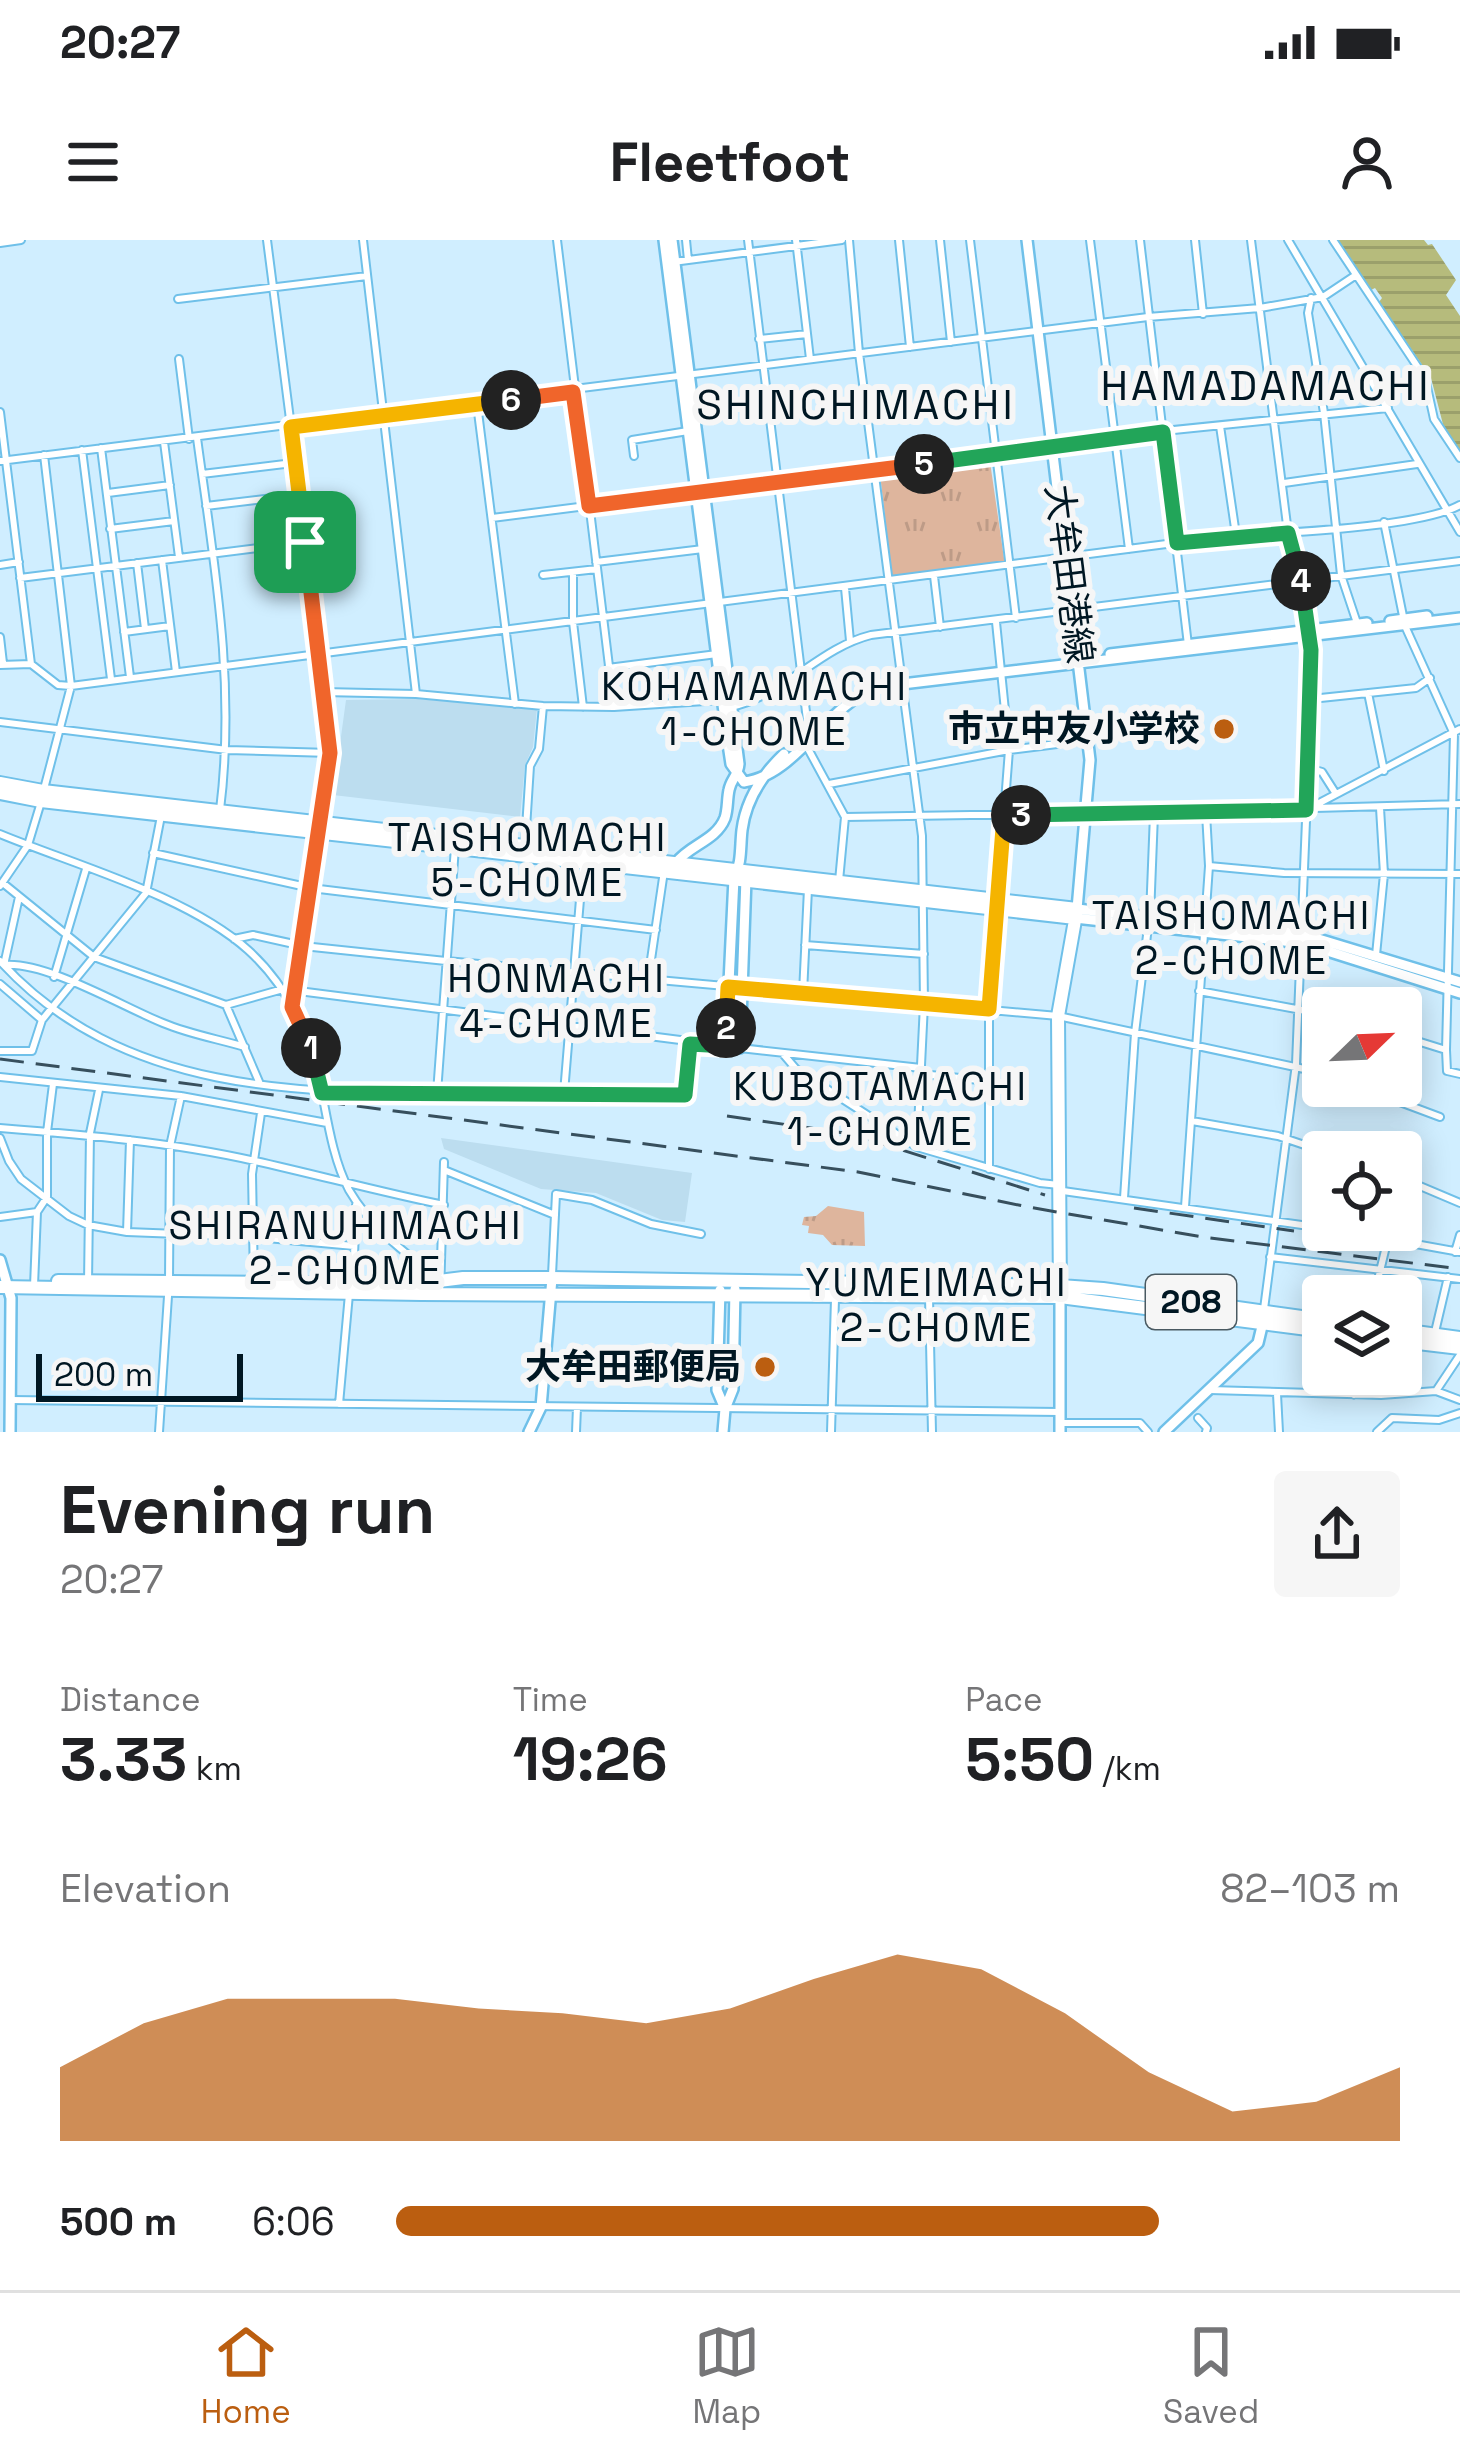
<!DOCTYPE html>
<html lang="en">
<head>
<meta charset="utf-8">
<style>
  body { margin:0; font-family:"Space Grotesk","Noto Sans JP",sans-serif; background:#f6f6f6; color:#202124; height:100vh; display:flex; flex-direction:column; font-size:45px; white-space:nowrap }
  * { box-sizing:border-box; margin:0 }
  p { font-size:39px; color:#757577 }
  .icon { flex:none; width:66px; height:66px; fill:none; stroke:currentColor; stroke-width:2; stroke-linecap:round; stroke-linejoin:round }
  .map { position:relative; height:1192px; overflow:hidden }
  .panel { display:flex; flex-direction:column; background:#fff; flex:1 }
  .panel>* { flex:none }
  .needle { width:78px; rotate:67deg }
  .buttons { position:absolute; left:1302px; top:747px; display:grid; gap:24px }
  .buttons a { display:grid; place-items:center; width:120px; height:120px; border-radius:12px; background:#fff; box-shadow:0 6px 30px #0003; font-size:60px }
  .scale { position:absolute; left:36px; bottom:30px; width:207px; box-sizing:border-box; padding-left:12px; border:6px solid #001723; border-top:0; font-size:33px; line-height:42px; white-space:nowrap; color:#001723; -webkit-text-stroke:9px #f6f6f6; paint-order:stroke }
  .pin { position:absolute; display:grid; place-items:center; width:102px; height:102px; color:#fff; margin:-51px; border-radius:24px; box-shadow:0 6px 18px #0006 }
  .km { position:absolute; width:60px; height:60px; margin:-30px; border-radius:50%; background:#222; color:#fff; font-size:33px; line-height:60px; text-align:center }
  .round { display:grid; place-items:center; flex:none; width:126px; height:126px; border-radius:12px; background:#f6f6f6 }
  .head { display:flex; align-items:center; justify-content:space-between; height:204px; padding:0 60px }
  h1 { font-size:66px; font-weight:600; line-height:90px }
  .figures { display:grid; grid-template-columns:repeat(3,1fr); gap:18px; height:204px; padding:12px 60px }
  .figures div { display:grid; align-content:center }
  .figures b { font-size:60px; font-weight:600 }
  .figures small { font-size:33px; font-weight:400 }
  .figures p { font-size:33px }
  .chart { height:336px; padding:24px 60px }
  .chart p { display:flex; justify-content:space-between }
  .chart svg { width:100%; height:216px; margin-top:12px; fill:#bb5e10; opacity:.7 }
  ul { padding:0 60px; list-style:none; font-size:39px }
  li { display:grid; grid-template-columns:192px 144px 1fr; align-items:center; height:90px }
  li i { height:30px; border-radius:15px; background:#bb5e10 }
  .status { display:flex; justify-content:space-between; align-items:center; height:84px; padding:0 60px; background:#fff; direction:ltr }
  .status svg { height:33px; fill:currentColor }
  header { display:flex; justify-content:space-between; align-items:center; height:156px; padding:0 60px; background:#fff; font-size:54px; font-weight:600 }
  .dock { display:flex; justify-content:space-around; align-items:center; height:168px; border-top:3px solid #e0e0e0; background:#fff; font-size:33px; color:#757577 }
  .dock a { display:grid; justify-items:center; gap:6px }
  .dock .current { color:#bb5e10 }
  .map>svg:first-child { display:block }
  .built { fill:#bcddef }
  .park { fill:url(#park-tufts) }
  .water { fill:url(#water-rules) }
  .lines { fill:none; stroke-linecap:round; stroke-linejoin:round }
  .street-casing { stroke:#6fc0e9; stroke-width:10 }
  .secondary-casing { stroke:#6fc0e9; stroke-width:14 }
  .primary-casing { stroke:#6fc0e9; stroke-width:14 }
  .highway-casing { stroke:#6fc0e9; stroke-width:16 }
  .street { stroke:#fff; stroke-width:6 }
  .secondary { stroke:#fff; stroke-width:9 }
  .primary { stroke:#fff; stroke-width:9 }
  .highway { stroke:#fff; stroke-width:12 }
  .rail { stroke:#374f5d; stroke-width:3; stroke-dasharray:24 12; stroke-linecap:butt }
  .split-1-casing { stroke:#fff; stroke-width:24 }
  .split-2-casing { stroke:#fff; stroke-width:24 }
  .split-3-casing { stroke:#fff; stroke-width:24 }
  .split-4-casing { stroke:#fff; stroke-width:24 }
  .split-5-casing { stroke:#fff; stroke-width:24 }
  .split-6-casing { stroke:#fff; stroke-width:24 }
  .split-7-casing { stroke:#fff; stroke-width:24 }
  .split-1 { stroke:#f0652b; stroke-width:15 }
  .split-2 { stroke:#22a559; stroke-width:15 }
  .split-3 { stroke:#f5b400; stroke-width:15 }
  .split-4 { stroke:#22a559; stroke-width:15 }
  .split-5 { stroke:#22a559; stroke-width:15 }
  .split-6 { stroke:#f0652b; stroke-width:15 }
  .split-7 { stroke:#f5b400; stroke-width:15 }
  .poi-dot { fill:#bb5e10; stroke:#f6f6f6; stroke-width:4.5 }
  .labels { text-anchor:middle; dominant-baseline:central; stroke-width:12; stroke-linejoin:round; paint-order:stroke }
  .shield { fill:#f6f6f6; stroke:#4a5a62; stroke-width:3 }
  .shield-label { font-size:33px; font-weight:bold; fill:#001723 }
  .street-label { font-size:36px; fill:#001723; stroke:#f6f6f6 }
  .poi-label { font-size:36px; font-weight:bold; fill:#001723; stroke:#f6f6f6; text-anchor:end }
  .neighbourhood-label { font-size:39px; letter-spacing:3px; fill:#001723; stroke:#f6f6f6 }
  .quarter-label { font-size:42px; letter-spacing:3px; fill:#001723; stroke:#f6f6f6 }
</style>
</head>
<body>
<div class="status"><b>20:27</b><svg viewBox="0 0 49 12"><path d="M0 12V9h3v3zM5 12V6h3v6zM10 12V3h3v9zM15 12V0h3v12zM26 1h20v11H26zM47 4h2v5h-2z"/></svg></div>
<header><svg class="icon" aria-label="menu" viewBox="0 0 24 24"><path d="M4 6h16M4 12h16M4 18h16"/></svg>Fleetfoot<svg class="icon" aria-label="person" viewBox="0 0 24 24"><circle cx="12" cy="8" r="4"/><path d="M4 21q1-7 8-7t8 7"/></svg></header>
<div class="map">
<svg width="1460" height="1192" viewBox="0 0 1460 1192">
  <defs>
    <pattern id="park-tufts" width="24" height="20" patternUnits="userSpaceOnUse" patternTransform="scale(3)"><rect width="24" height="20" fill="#deb59d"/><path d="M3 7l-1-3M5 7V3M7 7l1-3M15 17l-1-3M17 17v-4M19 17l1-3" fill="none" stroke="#bd9b87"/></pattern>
    <pattern id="water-rules" width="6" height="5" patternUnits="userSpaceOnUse" patternTransform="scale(3)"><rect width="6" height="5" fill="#b6bb7c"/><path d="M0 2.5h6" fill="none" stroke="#9ba06b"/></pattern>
  </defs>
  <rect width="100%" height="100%" fill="#d0eeff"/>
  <path class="built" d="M418,459l119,10 -4,38 -8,18 -5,52 -187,-22 13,-95z
    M441,898l251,35 -7,49 -23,-2 -66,-27 -55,-4 -97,-40z"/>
  <path class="park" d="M990,222l15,103 -113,13 -12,-104z
    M828,966l36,6 1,34 -33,-1 -9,-10 -15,-2 1,-7 -7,-1 2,-8 12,-1z"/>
  <path class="water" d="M1337,0h87l4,5 4,-1 24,36 -10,15 14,21v134l-15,-18 -14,-54 -52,-76 3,-4 -7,-10 -4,2z"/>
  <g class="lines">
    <g class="street-casing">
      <path id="street" d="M267,0l24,187
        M363,0l53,454
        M557,0l57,467
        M686,0l2,20
        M748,0l59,480 8,12
        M796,0l14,119
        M849,0l10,113 63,483 2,168 -7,143
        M899,0l11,107
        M940,0l11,102
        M970,0l46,378
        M1090,0l39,309
        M1140,0l48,405
        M1195,0l8,74
        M1251,0l37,293 13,48 10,69v49l-15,365 -32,245
        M1288,0l172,292
        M1333,0l92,138 9,41 26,39
        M0,3l21,-3
        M673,22l169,-22
        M1311,58l-3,15 16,100 17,162 17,51
        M178,59l189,-23
        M759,99l48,-5
        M179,119l10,80
        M477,164l38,300
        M0,172l31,252 27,21 13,1 1165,-151c51,-2 184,-8 224,-30
        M1220,186l16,109
        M197,198c17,126 39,244 23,372
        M164,202l15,115
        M101,208l29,229
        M82,210l29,229
        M634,216l-2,-16 56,-9
        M0,221l1148,-144 112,-9 63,-11 33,-22
        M202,234l91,-11
        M1284,243l133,-19
        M108,253l62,-8
        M206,266l92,-11
        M492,278l504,-64 119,-18 273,-28
        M1384,282l21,104 49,108 -8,316 1,21 13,3
        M110,289l64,-8
        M162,320l14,112
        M596,322l107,-13
        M137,323l8,66
        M0,325l19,-3
        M573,332v50l10,85
        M543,335l54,-6
        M934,336l6,51
        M20,338l285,-36
        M845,348l5,53
        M124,392l46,-6
        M0,397l3,26
        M0,425l31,-1
        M608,428l109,-14
        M323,452l93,2 127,12 71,1 106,-7
        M1368,453l16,78
        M1311,459l105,-11 14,-10
        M731,467c53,-11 88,-59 140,-72l589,-74
        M0,482l227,28 103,3
        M806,505l39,72 -6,64
        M1308,528l14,4 14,22
        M829,544l180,-34 80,-10
        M44,549l27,-103 -27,-231
        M1315,568l145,-4
        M845,577l461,-7 154,-81
        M0,594c75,31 188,62 248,116 40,36 66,90 74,143 6,31 12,69 27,97 22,38 56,63 90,89
        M525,604l5,-78 9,-17 4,-43
        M153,613l158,35 345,42
        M1209,626l75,7 176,1
        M4,644l90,73 132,48 57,-16 444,57
        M0,646l28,-41 13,-43
        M19,657l-15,68c42,-4 119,42 159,58 26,11 55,16 82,24
        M1150,676l4,-102
        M1205,683l4,-57 -3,-53
        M234,699l19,-4 50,11 143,15 612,55 265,57
        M805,705l119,9
        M1376,715l8,-81 -4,-66
        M0,721c121,133 300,133 466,132 73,0 146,1 219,2l5,-51
        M54,737l32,-108
        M648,740l16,-109
        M0,744l42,36
        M1199,751l124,23
        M803,753l5,-104
        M226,765l34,79
        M1401,796l45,14
        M740,808l181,20
        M0,811h32l10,-31 104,-127 15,-77
        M784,815l12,14 121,78 123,36 19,2
        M921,834l68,7
        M0,837l181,19 146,27
        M1357,846l83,31
        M437,853l18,-246
        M564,853l19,-230
        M1192,881l86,15 47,16
        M0,888c86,7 171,14 255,33 63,14 125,31 189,44
        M0,898l9,23 12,18 48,37 19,9 39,7 129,5 98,9
        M989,929v-160l20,-259 -13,-128
        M444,930l111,45
        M1401,938l59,25
        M1063,951l260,37
        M1124,958l11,-165 13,-106
        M1185,967l19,-273
        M0,977l37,-5
        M1338,990l122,22
        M127,992l3,-92
        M1455,1012l5,-17
        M1270,1017l190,22
        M552,1035l4,-81 36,6 59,24 50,10
        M353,1041l3,-76
        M88,1043l2,-150 9,-43
        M254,1043l-2,-109 9,-61
        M34,1046l3,-74 10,-15v-65l6,-48
        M440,1054l4,-132
        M1374,1056l14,-58
        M929,1057l3,135
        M1435,1092l13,-55
        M1210,1150l171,5 55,-4 24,9
        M1436,1151l24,-36
        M1277,1154l2,38
        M1354,1155l2,-21
        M10,1160l1050,12
        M339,1164l10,-110
        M1198,1178l9,10 -1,4
        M1060,1183h80l8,9
        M159,1192l10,-151 1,-135 11,-50
        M576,1192l1,-25
        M831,1192l4,-133
        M1377,1192l15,-14 47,2 21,-7"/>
    </g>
    <g class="secondary-casing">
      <path id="secondary" d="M664,0l64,504 3,20 13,18c53,-7 81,-76 133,-95l583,-69
        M672,0l67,524c-1,12 -8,15 -10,26 -2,9 -1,19 -4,28 -9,23 -36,27 -49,45
        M1027,0l63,520 -13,149
        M291,187l39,326 -38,254
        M1390,381l37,-5
        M1110,414l257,-31
        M726,806l8,-168c8,-15 6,-31 8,-48 4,-31 20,-55 42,-76
        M740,808l6,-170
        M0,1020l11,38 -1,134
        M720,1050l-3,100 8,19
        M1060,1057v135
        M529,1192l12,-25 11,-129
        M723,1192l2,-23 8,-20 2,-100"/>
    </g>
    <g class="primary-casing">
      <path id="primary" d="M1077,669l225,25 158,48
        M1075,678l227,25 158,50
        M1164,1192l94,-89 6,-25"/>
    </g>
    <g class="highway-casing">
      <path id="highway" d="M0,543l43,8 1034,118 -19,107 2,281
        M0,553l41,8 1034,117
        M58,1041l357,3 48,-6h89l508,8 43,3 220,31
        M0,1047l421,7 639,3 263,34
        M1401,1090l59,8
        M1401,1101l59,7"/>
    </g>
    <use href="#street" class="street"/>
    <use href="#secondary" class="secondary"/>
    <use href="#primary" class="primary"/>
    <use href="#highway" class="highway"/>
    <path class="rail" d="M0,819l858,113 170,35 175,30 257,32
      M727,876l124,18 194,61
      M1134,968l160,23"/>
  </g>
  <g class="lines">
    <g class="split-1-casing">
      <path id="split-1" d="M305,302l25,211 -38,254 19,41"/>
    </g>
    <g class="split-2-casing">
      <path id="split-2" d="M311,808l11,45 363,2 5,-51 36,2v-18"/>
    </g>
    <g class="split-3-casing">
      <path id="split-3" d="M726,788l2,-41 261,22 15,-194h17"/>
    </g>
    <g class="split-4-casing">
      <path id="split-4" d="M1021,575l285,-5 5,-160 -10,-69"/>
    </g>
    <g class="split-5-casing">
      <path id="split-5" d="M924,224l239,-32 14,111 111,-10 13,48"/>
    </g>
    <g class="split-6-casing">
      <path id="split-6" d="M511,160l62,-8 16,114 335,-42"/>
    </g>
    <g class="split-7-casing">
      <path id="split-7" d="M305,302l-14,-115 220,-27"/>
    </g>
    <use href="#split-1" class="split-1"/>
    <use href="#split-2" class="split-2"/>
    <use href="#split-3" class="split-3"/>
    <use href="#split-4" class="split-4"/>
    <use href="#split-5" class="split-5"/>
    <use href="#split-6" class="split-6"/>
    <use href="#split-7" class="split-7"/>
  </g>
  <g class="poi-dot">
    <circle cx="1224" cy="489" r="12"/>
    <circle cx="765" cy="1127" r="12"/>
  </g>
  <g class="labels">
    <rect class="shield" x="1146" y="1035" width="90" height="54" rx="9"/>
    <g class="shield-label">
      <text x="1191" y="1062">208</text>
    </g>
    <g class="street-label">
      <text transform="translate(1069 334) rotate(83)">大牟田港線</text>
    </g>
    <g class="poi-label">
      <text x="1200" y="489">市立中友小学校</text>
      <text x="741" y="1127">大牟田郵便局</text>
    </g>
    <g class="neighbourhood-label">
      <text x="755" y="446">KOHAMAMACHI<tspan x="755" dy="45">1-CHOME</tspan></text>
      <text x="528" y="597">TAISHOMACHI<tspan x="528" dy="45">5-CHOME</tspan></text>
      <text x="1232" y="675">TAISHOMACHI<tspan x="1232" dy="45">2-CHOME</tspan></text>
      <text x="557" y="738">HONMACHI<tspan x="557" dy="45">4-CHOME</tspan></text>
      <text x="881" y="846">KUBOTAMACHI<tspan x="881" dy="45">1-CHOME</tspan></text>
      <text x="346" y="985">SHIRANUHIMACHI<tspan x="346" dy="45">2-CHOME</tspan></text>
      <text x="937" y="1042">YUMEIMACHI<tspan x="937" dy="45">2-CHOME</tspan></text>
    </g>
    <g class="quarter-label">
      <text x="1266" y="145">HAMADAMACHI</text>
      <text x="856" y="164">SHINCHIMACHI</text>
    </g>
  </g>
</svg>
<div class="buttons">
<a><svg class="needle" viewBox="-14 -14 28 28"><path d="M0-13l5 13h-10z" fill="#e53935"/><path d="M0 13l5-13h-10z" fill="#757577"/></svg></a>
<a><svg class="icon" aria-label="locate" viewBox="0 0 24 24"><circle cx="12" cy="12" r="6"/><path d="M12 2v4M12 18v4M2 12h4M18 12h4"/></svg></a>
<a><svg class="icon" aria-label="layers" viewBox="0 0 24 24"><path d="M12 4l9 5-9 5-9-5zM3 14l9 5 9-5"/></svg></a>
</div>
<div class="scale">200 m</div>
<div class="pin" style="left:305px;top:302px;background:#1e9e55"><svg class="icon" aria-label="arrive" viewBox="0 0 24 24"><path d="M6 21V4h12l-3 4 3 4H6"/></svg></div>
<b class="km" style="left:311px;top:808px">1</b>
<b class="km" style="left:726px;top:788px">2</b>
<b class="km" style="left:1021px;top:575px">3</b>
<b class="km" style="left:1301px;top:341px">4</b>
<b class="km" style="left:924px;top:224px">5</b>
<b class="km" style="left:511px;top:160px">6</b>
</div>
<section class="panel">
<div class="head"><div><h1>Evening run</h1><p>20:27</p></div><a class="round"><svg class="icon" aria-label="share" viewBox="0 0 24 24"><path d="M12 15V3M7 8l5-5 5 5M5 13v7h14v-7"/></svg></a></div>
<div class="figures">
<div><p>Distance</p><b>3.33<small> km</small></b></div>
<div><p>Time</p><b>19:26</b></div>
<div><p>Pace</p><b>5:50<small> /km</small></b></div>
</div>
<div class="chart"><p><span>Elevation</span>82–103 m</p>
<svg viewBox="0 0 160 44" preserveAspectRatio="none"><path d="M0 44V29L10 20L20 15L30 15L40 15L50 17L60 18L70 20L80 17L90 11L100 6L110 9L120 18L130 30L140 38L150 36L160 29V44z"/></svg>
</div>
<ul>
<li><b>500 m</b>6:06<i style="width:76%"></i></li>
</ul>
</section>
<nav class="dock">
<a class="current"><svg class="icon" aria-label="home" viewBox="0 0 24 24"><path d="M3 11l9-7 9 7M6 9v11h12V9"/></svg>Home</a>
<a><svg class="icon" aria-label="map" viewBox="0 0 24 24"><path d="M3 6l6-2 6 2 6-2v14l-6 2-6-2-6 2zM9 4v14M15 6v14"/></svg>Map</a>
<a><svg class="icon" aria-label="saved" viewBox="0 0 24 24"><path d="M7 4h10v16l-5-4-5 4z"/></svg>Saved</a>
</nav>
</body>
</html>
